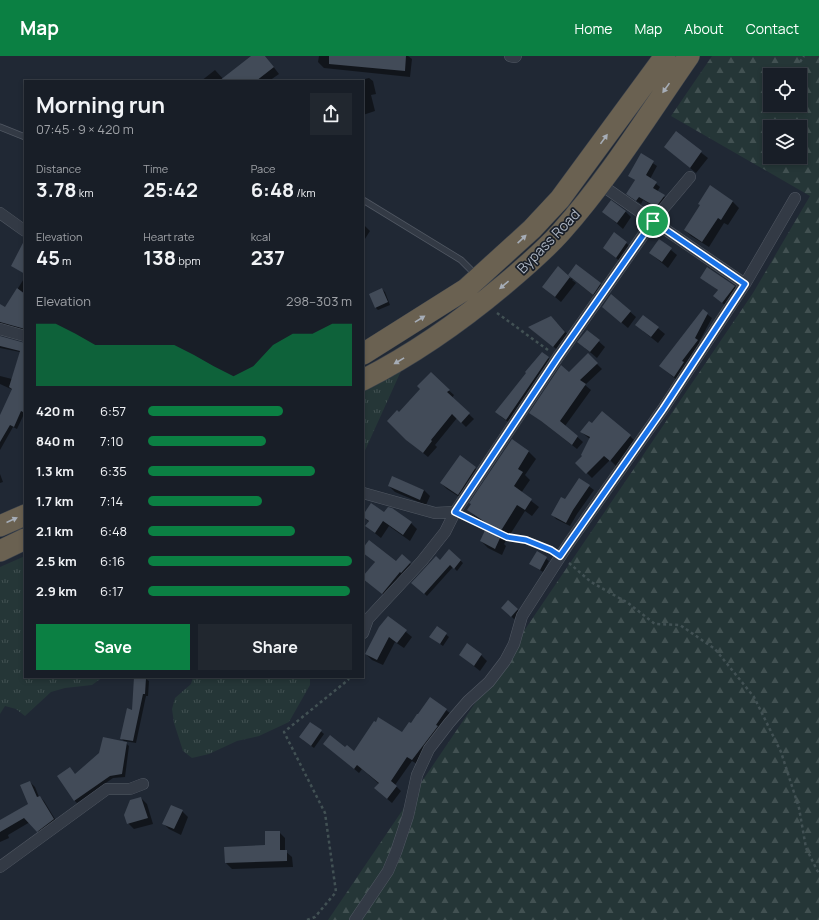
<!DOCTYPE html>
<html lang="en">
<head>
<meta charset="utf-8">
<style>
  body { margin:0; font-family:Manrope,sans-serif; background:#21272f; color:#f1f3f6; height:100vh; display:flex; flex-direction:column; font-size:15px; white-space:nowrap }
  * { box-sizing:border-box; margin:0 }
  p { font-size:13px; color:#9fa2a7 }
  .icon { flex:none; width:22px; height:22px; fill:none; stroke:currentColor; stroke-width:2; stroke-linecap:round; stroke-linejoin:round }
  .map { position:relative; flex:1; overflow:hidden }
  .drawer { position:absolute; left:24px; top:24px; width:340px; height:598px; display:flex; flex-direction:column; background:#181e27; border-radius:0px; box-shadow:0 2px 6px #0003,0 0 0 1px #363c44 }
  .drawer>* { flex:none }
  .fabs { position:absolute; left:763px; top:12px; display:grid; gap:8px }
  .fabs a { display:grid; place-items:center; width:44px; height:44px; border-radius:0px; background:#181e27; box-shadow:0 2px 6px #0003,0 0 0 1px #363c44; font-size:20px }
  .pin { position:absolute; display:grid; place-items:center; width:34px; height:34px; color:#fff; margin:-17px; border:2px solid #fff; border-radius:50%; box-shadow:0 1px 4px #0007 }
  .round { display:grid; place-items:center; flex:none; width:42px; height:42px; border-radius:0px; background:#21272f }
  .headline { display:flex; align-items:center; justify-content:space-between; height:68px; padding:0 12px }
  h1 { font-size:22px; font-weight:700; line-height:30px }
  .figures { display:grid; grid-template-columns:repeat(3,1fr); gap:6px; height:68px; padding:4px 12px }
  .figures div { display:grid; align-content:center }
  .figures b { font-size:20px; font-weight:700 }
  .figures small { font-size:11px; font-weight:400 }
  .figures p { font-size:11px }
  .chart { height:112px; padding:8px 12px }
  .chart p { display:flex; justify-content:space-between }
  .chart svg { width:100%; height:72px; margin-top:4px; fill:#0b8043; opacity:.7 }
  .cta { display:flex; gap:8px; margin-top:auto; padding:8px 12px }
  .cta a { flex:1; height:46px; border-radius:0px; background:#0b8043; color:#fff; font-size:16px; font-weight:700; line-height:46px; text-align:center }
  .cta a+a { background:#21272f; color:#f1f3f6 }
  ul { padding:0 12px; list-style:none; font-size:13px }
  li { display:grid; grid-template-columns:64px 48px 1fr; align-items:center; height:30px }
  li i { height:10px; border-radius:5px; background:#0b8043 }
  header { display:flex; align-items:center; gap:24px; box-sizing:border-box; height:56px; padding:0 20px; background:#0b8043; color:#fff }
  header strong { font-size:19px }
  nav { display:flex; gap:22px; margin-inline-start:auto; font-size:14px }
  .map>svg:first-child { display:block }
  .grass { fill:url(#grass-tufts) }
  .forest { fill:url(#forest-firs); fill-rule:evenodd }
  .shadow { fill:#0007 }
  .building { fill:#424b58 }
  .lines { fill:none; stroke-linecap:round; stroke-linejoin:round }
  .lane-casing { stroke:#515863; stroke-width:7 }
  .street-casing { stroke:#515863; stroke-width:12 }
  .highway-casing { stroke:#3b424c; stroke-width:22 }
  .path { stroke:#425154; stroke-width:2.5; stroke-dasharray:3 3; stroke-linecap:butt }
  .lane { stroke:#333a45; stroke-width:5.5 }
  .street { stroke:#333a45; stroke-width:11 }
  .highway { stroke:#6a6151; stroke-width:21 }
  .oneway { fill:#a6adb7 }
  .route-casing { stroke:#fff; stroke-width:8 }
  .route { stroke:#1a73e8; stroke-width:5 }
  .labels { text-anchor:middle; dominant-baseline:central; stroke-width:3.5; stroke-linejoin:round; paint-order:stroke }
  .street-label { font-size:14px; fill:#adb5c2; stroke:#191f29 }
</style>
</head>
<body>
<header>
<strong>Map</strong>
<nav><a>Home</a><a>Map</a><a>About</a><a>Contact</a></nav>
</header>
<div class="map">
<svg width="819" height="864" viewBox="0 0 819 864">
  <defs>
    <pattern id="grass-tufts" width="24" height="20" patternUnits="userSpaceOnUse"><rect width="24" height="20" fill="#253637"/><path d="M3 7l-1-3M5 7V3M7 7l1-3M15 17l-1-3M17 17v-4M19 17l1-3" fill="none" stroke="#425152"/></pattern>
    <pattern id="forest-firs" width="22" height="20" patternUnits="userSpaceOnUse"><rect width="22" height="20" fill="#253637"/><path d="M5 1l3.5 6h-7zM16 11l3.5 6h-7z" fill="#425152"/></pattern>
  </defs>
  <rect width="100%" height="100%" fill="#202834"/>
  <path class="grass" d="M401,315l-38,84v-66z
    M25,500v121h78l-11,8 -27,3 -14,4 -26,24 -9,-7 -11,-3 -5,8v-147z
    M193,621h117v8l-21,37 -30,14 -22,5 -28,13 -17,4 -9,-7 -9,-28 -2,-14 3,-11 16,-14z"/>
  <path class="forest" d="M712,0h107v864h-491l425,-627 57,-97 -139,-80zM770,19h30v30h-30zM770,71h30v30h-30z"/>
  <path class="shadow" d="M253,0h12l14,18 -10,7h-25z
    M319,0h89l4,3 -2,18 -86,-9 -6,-6z
    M215,14l10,11h-24z
    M369,22l4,3 3,13 -5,1 4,16 -12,4v-34h-6z
    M676,77l32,25 -12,15 -31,-26z
    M641,99l16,11 -7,13 10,8 -3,5 11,8 -8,10 -17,-10 -2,4 -9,-6 4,-17 -7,-6z
    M711,131l22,15 6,6 -11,17 -4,-2 -15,24 -18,-11 -6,-6 16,-25z
    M625,155l6,6 -8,12 -19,-17z
    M363,168l7,7 -7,11z
    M614,177l19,16 -11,14 -18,-15z
    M659,184l18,15 -9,13 -18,-15z
    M558,212l13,11 1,-1 28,6 6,6 -7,10 -26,-21 -1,1 4,3 -15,19 -12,-10z
    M708,212l27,19 4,4 -12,16 -13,-11 5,-5 -18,-14z
    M25,221v53l-25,-4v-21l5,4z
    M382,233l3,3 5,13 -12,5 -3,-3z
    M611,239l25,22 -8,11 -25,-21z
    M703,255l9,7 -13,24 3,3 -24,36 -18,-15z
    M643,260l22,18 -7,9 -15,-12z
    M557,267l14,15 -11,14 -25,-20z
    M587,275l18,16 -8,11 -12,-10z
    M0,281l25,7v70h-1l-7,15 -4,-2 -13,23v-32l13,-28 -13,-6v-8l12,3 8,-27 -20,-4z
    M542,297l11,9 -42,62 -11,-8z
    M588,299l14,14 -17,16 6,5 -26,36 18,16 -6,7 -46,-36z
    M431,318l23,21 -2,3 22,21 -8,8 -9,-9 -22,27 2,2 -9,10 -16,-13 -13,-31 22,-24z
    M592,368l38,12 5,5 -19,25 -6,-6 -18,18 -15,-15 6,-7 7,-17 -9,-7z
    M528,395l8,8 -11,16 5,5 -9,13 18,14 -7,9 -7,-5 -21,33 2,2 -4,9 -14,-7 -7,-7 7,-16 -12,-8 -8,-7z
    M460,401l22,17 -18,26 -17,-11 -6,-6z
    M0,418l3,8 -3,1z
    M392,421l32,13 6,6 -4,9 -31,-13 -6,-6z
    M579,423l15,11 -17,24 -7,12 -14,-7 -4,-5 13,-14z
    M391,453l20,14 6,6 -7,12 -21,-15 -8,12 -15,-12 3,-4 -6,-6 22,-3z
    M363,494l33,12 6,-6 12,11 -27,30 -20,-15 8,-20 -12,-10z
    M537,496l12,9 -6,11 -13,-8z
    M460,504l3,3 -6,8 -4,-4 -26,29 -14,-13 27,-22z
    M508,545l12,11 -6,7 -12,-11z
    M388,561l24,20 -8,11 -9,-6 -12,23 -11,-5 -6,-6z
    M437,571l12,10 -6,9 -10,-7z
    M460,599h21l6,6 -7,10z
    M146,623l3,2 -1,15h-2l-10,47 -12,-2 5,5 -4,31 -12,1 -36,25 -3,-3 1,-25 51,-32 -5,-5z
    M446,654l5,4 -34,50 -5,-3 -17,24 6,6 -9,12 -12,-10 -1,-9 -17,-15 -3,4 -30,-25h16l9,4 49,-18 8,-10z
    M311,667l13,11 -10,14 -11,-8z
    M30,726l5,5 4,10h1l4,4 14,23 -16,12 -12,-14 -22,13 1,3 -9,4v-21l29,-16z
    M141,742l6,6 6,20 -19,5 -6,-6z
    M182,755l6,6 -7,18 -12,-6 -6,-6z
    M279,776l6,6v13l7,6 1,10 -61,2 -6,-6 40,-17z"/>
  <path class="building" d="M251,0h14l9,11 -18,14h-37z
    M329,0h77l-1,15 -76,-7z
    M676,75l26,20 -12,17 -26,-21z
    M641,97l13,8 -8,14 11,7 -4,6 12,7 -9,12 -17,-10 -3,4 -10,-7 9,-14 -7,-4z
    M710,129l23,16 -12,19 -3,-2 -16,24 -18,-12 16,-25 -2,-1z
    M611,144l15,11 -9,12 -15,-11z
    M614,176l13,10 -11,16 -13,-10z
    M25,183v35l-14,-8z
    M659,183l13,9 -10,14 -13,-9z
    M576,208l25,19 -8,12 -25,-20z
    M558,210l12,11 -15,20 -13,-10z
    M707,211l28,19 -13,17 -9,-7 5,-6 -18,-12z
    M17,232l8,6v35l-25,-7v-18l5,3z
    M382,232l6,14 -13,6 -6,-14z
    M611,238l20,17 -10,12 -19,-16z
    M703,253l5,4 -13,25 3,2 -16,21 2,1 -10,15 -15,-11z
    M643,259l16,12 -8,10 -16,-12z
    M551,260l14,16 -12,15 -25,-20z
    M587,274l13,10 -10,12 -13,-10z
    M0,280l25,7v70l-4,-2 -7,16 -4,-2 -10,17v-27l12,-26 -3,-2 11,-36 -20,-5z
    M542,296l7,5 -43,63 -11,-8 31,-39 -1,-1z
    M588,297l10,10 -18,17 6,4 -26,37 18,15 -6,9 -31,-24 -12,-8 32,-48 8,7z
    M431,316l19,18 -3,2 23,21 -9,10 -9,-9 -21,26 1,1 -9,12 -17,-13 -19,-19 10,-11 2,2 21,-23 -3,-3z
    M602,355l29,24 -21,26 -6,-5 -18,18 -11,-11 7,-7 -1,-1 9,-18 -10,-5 9,-11 3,2z
    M512,383l17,12 -11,18 5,3 -9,14 18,13 -7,11 -8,-5 -20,32 3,1 -5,11 -15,-8 8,-17 -21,-14 4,-6 -2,-1z
    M460,399l16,12 -18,28 -18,-12z
    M392,420l32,14 -4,10 -32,-14z
    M579,422l11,7 -17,25 -7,13 -15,-8 10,-18 4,2z
    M371,447l13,9 4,-5 4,1 20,14 -9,13 -20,-14 -8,12 -10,-7 4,-5 -6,-4v-2z
    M369,484l27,21 6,-7 9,8 -10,11 -1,-1 -18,22 -19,-15v-3l12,-14 -12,-9v-5z
    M449,493l12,11 -7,9 -4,-4 -26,29 -13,-11 25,-27 4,4z
    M537,495l10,6 -7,13 -11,-6z
    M508,544l10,9 -7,8 -10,-9z
    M388,560l19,14 -10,13 -8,-6 -12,23 -12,-6 14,-27z
    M437,570l10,7 -7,11 -11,-7z
    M467,587l15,11 -8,12 -15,-11z
    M134,621l12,1 -1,16h-2l-10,47 -13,-2 7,-31 5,2z
    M430,641l17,12 -11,16 2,1 -26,34 -5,-3 -16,24 6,5 -10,13 -13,-11 5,-5 -22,-18 -3,4 -31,-25 7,-9 15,12 2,-2 7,6 20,-30 2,1 2,-5 24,15 7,-10 2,1 6,-9h1z
    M310,666l12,8 -11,16 -12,-9z
    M103,681l24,5 -5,32 -12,2 -36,25 -17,-25 13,-9 5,7 24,-21z
    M30,725l7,16 3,-1 14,23 -17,13 -13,-14 -24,14v-12l28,-16 -8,-19z
    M141,741l7,21 -21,6 -3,-9 6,-15z
    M171,749l12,5 -9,19 -12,-5z
    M265,775h15v19h7v11l-62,2 -1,-16 41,-2z"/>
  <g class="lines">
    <g class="lane-casing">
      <path id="lane" d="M0,71l25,10
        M363,144l98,60 15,15"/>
    </g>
    <g class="street-casing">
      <path id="street" d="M510,0l5,1 1,-1
        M690,121l-37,44 92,63
        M0,157l25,18
        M0,273l25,7
        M363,437l72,20 20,-1
        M363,577l5,-14 54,-58 23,-29 10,-20 103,-155 95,-136 -53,-37
        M0,811l107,-78h23l13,-5
        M355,864l33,-49 8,-19 12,-36 9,-41 12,-26 20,-26 19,-22 21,-19 16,-21 9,-17 8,-28 47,-73 94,-134 82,-125 50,-86"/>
    </g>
    <g class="highway-casing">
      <path id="highway" d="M363,298l103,-65 66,-60 28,-30 105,-143
        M363,324c51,-26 98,-59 142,-96 19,-16 39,-33 56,-52 48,-54 87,-117 128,-176
        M0,470l25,-11
        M0,495l25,-12"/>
    </g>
    <path class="path" d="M800,6l4,-6
      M497,257l51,37
      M466,462l41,19 19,3 25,10
      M569,507l22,19 37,21 27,21 25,1 35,24 39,48 27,55 18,56 7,40 13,26
      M307,864l8,-3 21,-25 -11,-79 -41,-81 64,-52 1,-3"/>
    <use href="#lane" class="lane"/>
    <use href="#street" class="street"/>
    <use href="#highway" class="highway"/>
  </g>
  <defs><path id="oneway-solid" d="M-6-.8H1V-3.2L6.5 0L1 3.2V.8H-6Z"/></defs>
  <g class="oneway">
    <use href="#oneway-solid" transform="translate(666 32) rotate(125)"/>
    <use href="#oneway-solid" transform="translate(604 83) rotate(-54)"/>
    <use href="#oneway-solid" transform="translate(522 183) rotate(-43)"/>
    <use href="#oneway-solid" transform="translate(504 229) rotate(140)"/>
    <use href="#oneway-solid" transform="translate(420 263) rotate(-32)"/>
    <use href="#oneway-solid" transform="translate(399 305) rotate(149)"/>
    <use href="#oneway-solid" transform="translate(12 464) rotate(-24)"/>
  </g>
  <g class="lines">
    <g class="route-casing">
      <path id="route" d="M653,165l92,63 -82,125 -103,147 -9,-6 -25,-10 -19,-3 -52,-25 103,-155z"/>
    </g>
    <use href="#route" class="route"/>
  </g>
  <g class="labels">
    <g class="street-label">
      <text transform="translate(548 185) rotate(-46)">Bypass Road</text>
    </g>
  </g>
</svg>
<div class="fabs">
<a><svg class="icon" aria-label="locate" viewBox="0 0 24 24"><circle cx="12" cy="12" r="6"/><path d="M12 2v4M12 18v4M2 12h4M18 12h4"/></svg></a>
<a><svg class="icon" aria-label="layers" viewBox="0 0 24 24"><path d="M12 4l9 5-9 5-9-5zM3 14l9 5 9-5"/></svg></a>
</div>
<div class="pin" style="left:653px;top:165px;background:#1e9e55"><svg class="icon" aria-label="arrive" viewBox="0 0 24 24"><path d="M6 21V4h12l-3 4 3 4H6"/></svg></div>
<section class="drawer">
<div class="headline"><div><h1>Morning run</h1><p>07:45 · 9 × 420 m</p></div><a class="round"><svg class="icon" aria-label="share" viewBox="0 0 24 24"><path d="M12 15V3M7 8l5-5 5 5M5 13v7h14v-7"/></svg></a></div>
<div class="figures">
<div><p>Distance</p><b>3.78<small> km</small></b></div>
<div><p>Time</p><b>25:42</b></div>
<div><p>Pace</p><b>6:48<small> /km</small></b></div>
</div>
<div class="figures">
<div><p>Elevation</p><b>45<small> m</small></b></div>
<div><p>Heart rate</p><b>138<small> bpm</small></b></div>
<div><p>kcal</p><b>237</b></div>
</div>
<div class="chart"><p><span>Elevation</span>298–303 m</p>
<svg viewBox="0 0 160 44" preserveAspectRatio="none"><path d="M0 44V6L10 6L20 12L30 19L40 19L50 19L60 19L70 19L80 25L90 32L100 38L110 32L120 19L130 12L140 12L150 6L160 6V44z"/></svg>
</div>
<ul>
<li><b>420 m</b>6:57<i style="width:66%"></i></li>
<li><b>840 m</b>7:10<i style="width:58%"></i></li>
<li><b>1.3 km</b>6:35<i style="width:82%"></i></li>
<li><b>1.7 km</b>7:14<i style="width:56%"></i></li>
<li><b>2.1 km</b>6:48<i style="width:72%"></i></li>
<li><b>2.5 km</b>6:16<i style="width:100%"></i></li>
<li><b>2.9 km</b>6:17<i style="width:99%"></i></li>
</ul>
<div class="cta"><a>Save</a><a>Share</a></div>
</section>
</div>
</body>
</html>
